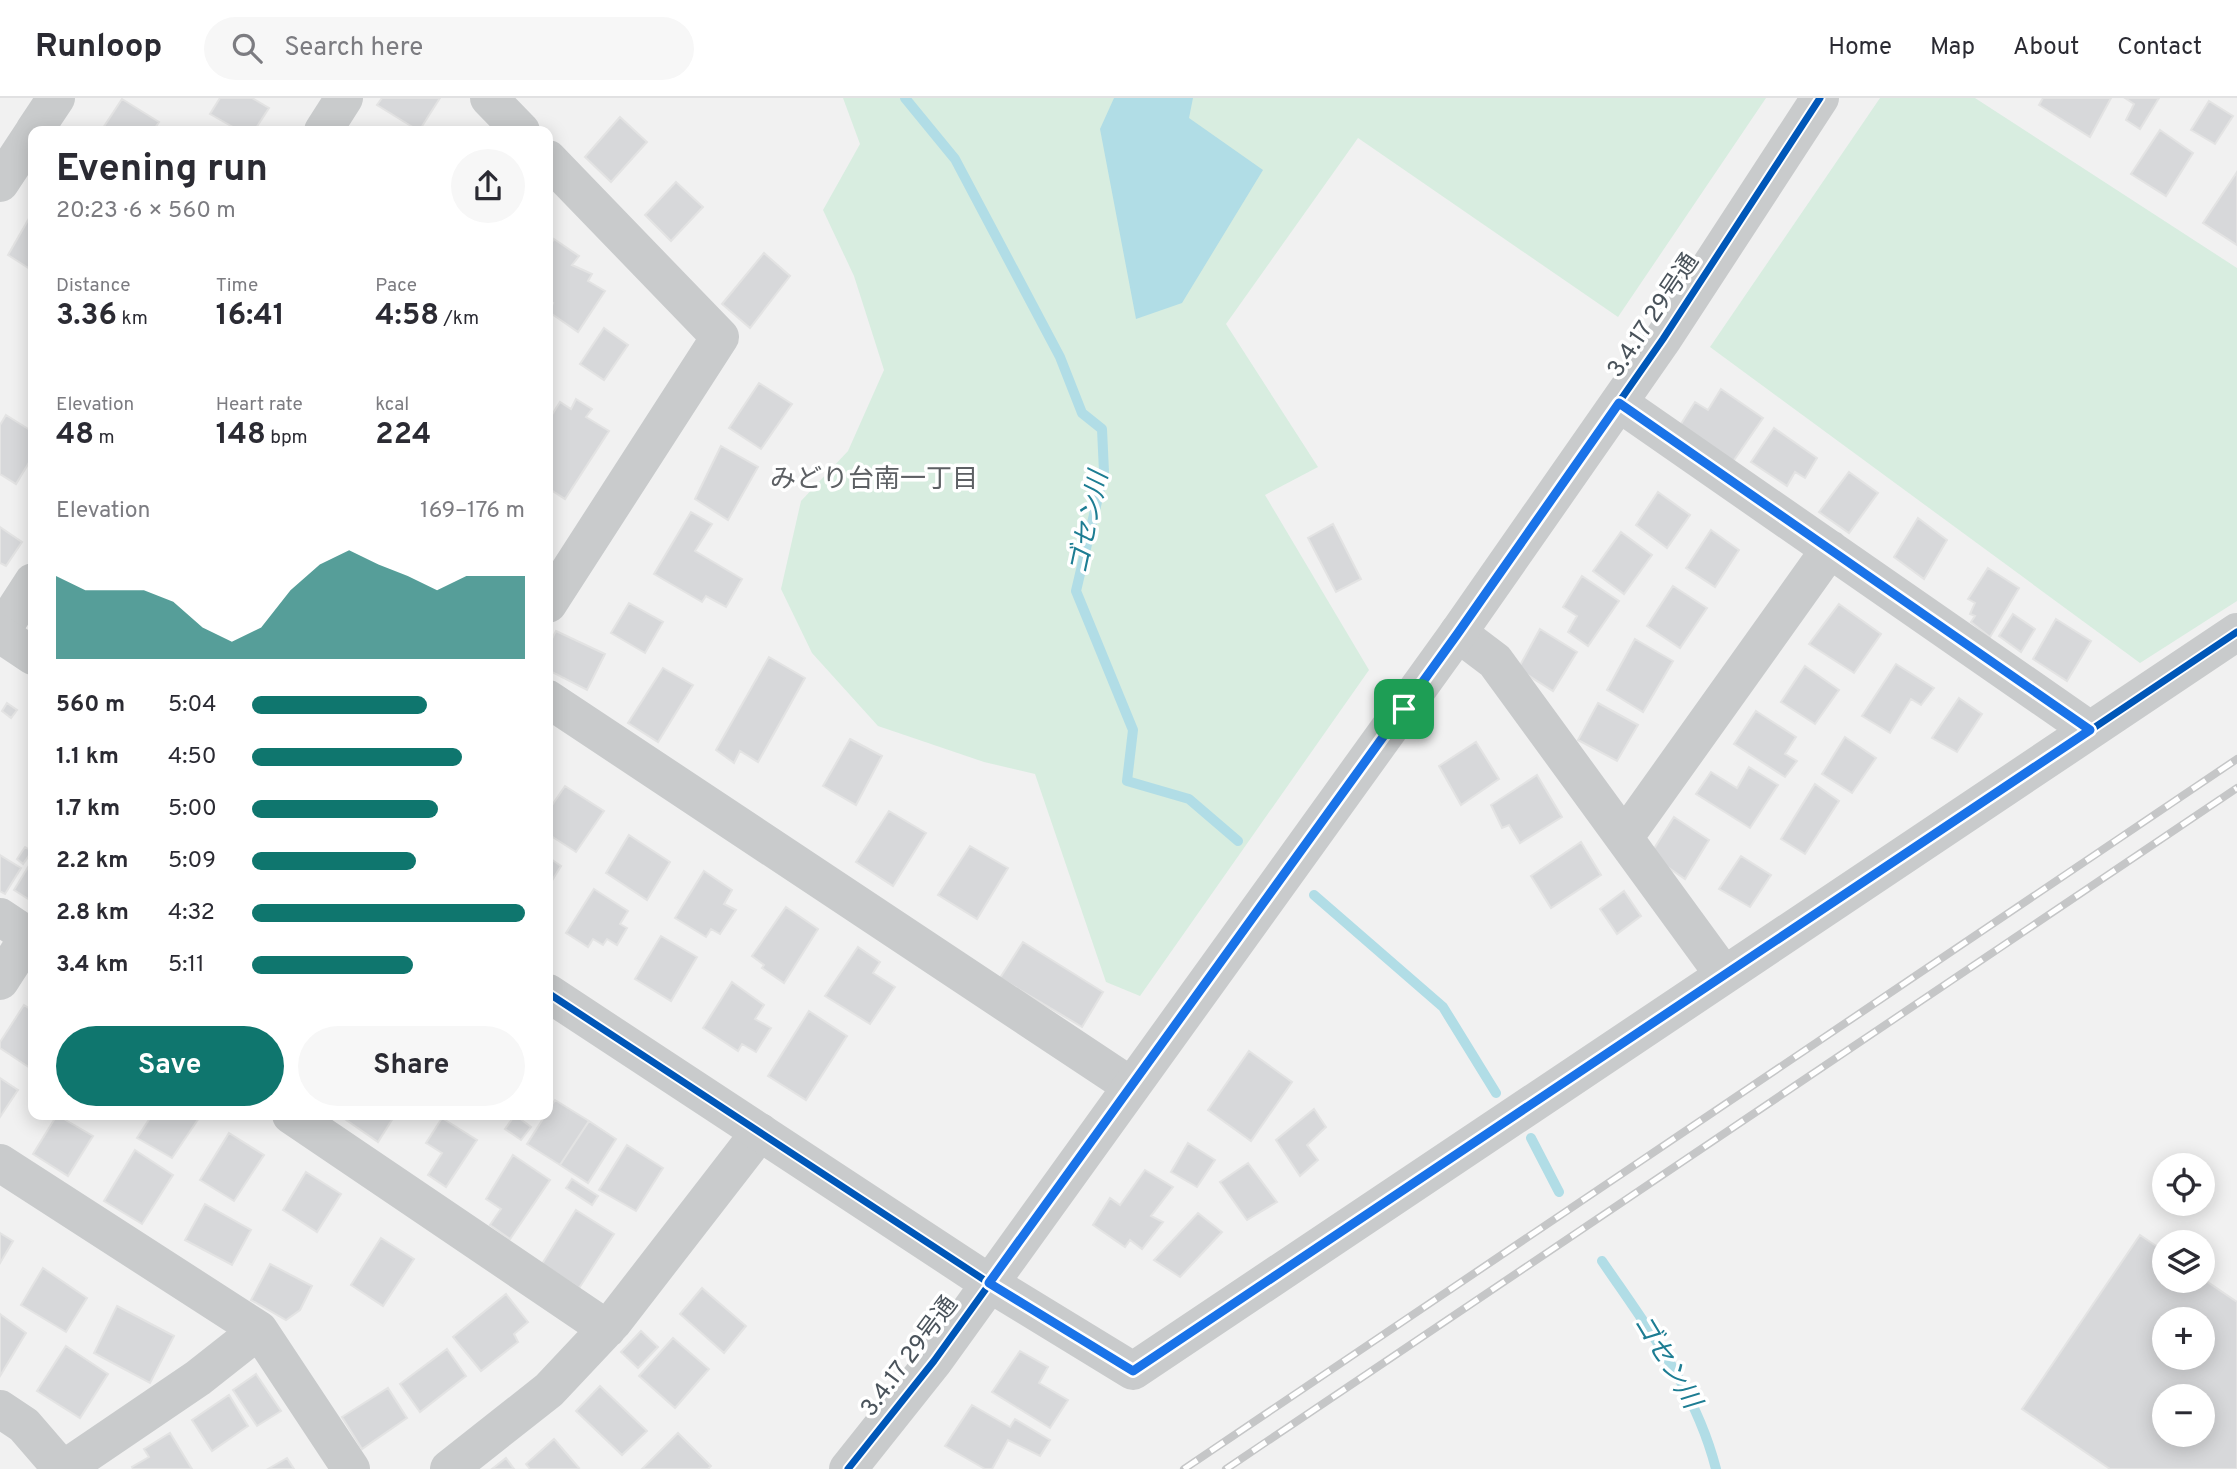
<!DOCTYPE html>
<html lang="en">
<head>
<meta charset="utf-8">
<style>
  body { margin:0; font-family:Overpass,"Noto Sans JP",sans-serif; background:#f7f7f7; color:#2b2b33; height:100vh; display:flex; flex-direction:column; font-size:26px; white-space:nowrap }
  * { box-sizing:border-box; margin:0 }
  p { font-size:23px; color:#7c7c81 }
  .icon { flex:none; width:38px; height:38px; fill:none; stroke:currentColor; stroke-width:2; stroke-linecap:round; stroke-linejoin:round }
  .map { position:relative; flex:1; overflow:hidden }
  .panel { position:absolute; left:28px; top:28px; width:525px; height:994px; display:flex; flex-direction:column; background:#fff; border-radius:14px; box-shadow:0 4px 18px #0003 }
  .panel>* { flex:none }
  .tools { position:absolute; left:2152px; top:1055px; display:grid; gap:14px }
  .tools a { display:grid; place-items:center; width:63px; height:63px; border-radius:50%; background:#fff; box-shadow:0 4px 18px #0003; font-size:35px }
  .pin { position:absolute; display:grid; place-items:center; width:60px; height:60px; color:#fff; margin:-30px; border-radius:14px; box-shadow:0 4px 10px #0006 }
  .round { display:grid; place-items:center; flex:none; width:74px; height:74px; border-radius:37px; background:#f7f7f7 }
  .headline { display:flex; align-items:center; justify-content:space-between; height:119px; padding:0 28px }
  h1 { font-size:38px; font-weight:700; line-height:52px }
  .stats { display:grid; grid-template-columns:repeat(3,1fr); gap:10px; height:119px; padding:7px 28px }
  .stats div { display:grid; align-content:center }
  .stats b { font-size:30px; font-weight:700 }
  .stats small { font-size:19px; font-weight:400 }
  .stats p { font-size:19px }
  .chart { height:196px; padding:14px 28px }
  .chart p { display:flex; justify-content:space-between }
  .chart svg { width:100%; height:126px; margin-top:7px; fill:#0f766e; opacity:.7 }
  .cta { display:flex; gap:14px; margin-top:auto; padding:14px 28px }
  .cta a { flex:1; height:80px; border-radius:42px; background:#0f766e; color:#fff; font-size:28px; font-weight:700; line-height:80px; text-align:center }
  .cta a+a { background:#f7f7f7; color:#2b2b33 }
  ul { padding:0 28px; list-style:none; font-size:23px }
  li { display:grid; grid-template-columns:112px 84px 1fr; align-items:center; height:52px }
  li i { height:18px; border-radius:9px; background:#0f766e }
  header { display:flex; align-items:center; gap:42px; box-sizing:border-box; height:98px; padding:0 35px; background:#fff; border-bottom:2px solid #e1e1e2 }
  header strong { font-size:33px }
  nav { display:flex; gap:38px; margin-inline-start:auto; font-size:24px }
  .search { width:490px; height:63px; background:#f7f7f7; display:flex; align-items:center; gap:18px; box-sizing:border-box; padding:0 24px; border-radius:38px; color:#7c7c81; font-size:26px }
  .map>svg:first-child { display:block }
  .green { fill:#d8ede0 }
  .water { fill:#b1dde6 }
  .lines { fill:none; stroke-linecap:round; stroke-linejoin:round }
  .stream { stroke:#b1dde6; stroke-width:10 }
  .building { fill:#d7d8da; stroke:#e3e3e3; stroke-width:2; fill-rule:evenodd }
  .minor { stroke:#c9cbcc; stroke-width:38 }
  .tertiary { stroke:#c9cbcc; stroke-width:38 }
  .rail-casing { stroke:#c5c6c7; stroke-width:8 }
  .rail { stroke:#fff; stroke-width:5; stroke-dasharray:16; stroke-linecap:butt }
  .cycleway-casing { stroke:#fff; stroke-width:11 }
  .cycleway { stroke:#0057b8; stroke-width:7 }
  .route-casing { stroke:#fff; stroke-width:14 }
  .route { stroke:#1a73e8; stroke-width:9 }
  .labels { text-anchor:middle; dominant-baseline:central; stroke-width:7; stroke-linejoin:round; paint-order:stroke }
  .street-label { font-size:24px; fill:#4a535b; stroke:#fff }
  .neighbourhood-label { font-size:26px; fill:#5d6064; stroke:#fff }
  .water-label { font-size:26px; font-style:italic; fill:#1d7d93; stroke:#fff }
</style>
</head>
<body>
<header>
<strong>Runloop</strong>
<div class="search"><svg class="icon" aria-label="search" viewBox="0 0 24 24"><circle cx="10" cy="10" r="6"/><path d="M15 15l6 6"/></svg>Search here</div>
<nav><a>Home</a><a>Map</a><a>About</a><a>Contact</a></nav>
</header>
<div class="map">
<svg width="2237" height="1371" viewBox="0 0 2237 1371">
  <rect width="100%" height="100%" fill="#f1f1f1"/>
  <path class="green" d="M843,0h923l-148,219 -260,-179 -132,186 92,143 -53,28 104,175 -229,326 -34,-14 -71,-208 -51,-12 -106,-36 -66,-73 -31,-64 20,-88 47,-50 36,-81 -30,-94 -31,-66 37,-66z
    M1880,0h95l262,170v333l-97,62 -430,-316z"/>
  <path class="water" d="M1114,0h79l-4,20 74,52 -81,133 -46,16 -36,-190z"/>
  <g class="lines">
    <path class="stream" d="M905,0l50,61 105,198 22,56 20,16 2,43 -28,119 57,139 -6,51 62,18 49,42
      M1314,797l129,112 53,86
      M1531,1040l28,54
      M1602,1163c45,66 94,129 114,208"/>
  </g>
  <path class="building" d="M220,0h32l17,10 -15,23h-14l-30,-17z
    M382,0h58l-21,33 -42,-26z
    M2043,0h68l-21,39 -51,-32z
    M2125,0h34l-19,31 -14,-9 8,-16z
    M122,1l37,23 -6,9h-52z
    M2209,3l24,15 -18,28 -24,-14z
    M620,19l27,25 -36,40 -26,-25z
    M2160,32l33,23 -27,43 -35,-22z
    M2237,74v73l-34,-22z
    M676,84l27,25 -32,34 -26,-26z
    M31,117l2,2v54l-25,-16z
    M554,141l25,17 -7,9 20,9 -4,7 17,10 -27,41 -29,-20 4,-9 -5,-3v-52z
    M764,155l26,23 -40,52 -28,-24z
    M604,230l24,17 -24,35 -24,-16z
    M759,285l33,21 -31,45 -32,-21z
    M1721,291l42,29 -31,45 -53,-36 16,-25 13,8z
    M576,301l16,10 -6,8 23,14 -44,68 -17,-11v-67l12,-19 11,7z
    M6,317l27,17v24l-17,28 -16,-10v-49z
    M1774,330l43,30 -12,20 -10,-6 -8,14 -36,-24z
    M721,348l37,21 -30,53 -33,-21z
    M1849,374l29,21 -29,40 -30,-21z
    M1658,394l32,23 -23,33 -31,-23z
    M691,414l21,12 -17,27 47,28 -16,28 -20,-11 -4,6 -48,-28z
    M1918,420l29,22 -23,39 -30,-22z
    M1333,426l28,55 -25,13 -28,-54z
    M0,429l22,15 -16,24 -6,-3z
    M1711,432l28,20 -24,37 -29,-19z
    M1621,434l31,23 -28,39 -31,-23z
    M1988,470l31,20 -29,49 -19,-15 4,-6 -5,-2 5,-11 -7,-4z
    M1582,478l37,25 -31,45 -20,-14 9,-16 -14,-9z
    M1673,488l34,22 -27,40 -33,-22z
    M629,505l34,19 -18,31 -34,-20z
    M1839,506l42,30 -27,39 -45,-29z
    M2013,516l22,15 -14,23 -22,-16z
    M2056,521l35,22 -24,40 -34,-22z
    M1540,531l37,23 -24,39 -35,-22z
    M556,533l49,23 -18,36 -39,-20v-24z
    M1635,541l38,22 -30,51 -36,-22z
    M769,559l36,21 -47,84 -18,-11 -6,12 -18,-13z
    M1896,566l38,24 -13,17 -10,-6 -21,34 -28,-17z
    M1805,568l34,24 -24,34 -34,-22z
    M663,570l30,17 -35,57 -30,-19z
    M1959,600l23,16 -25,38 -25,-14z
    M7,605l10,7 -6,8 -9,-7z
    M1598,605l40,22 -21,36 -39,-21z
    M1756,613l40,26 -11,17 12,7 -12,16 -51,-33z
    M1845,639l31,21 -24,35 -30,-19z
    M850,641l32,17 -26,49 -33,-19z
    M1476,644l23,37 -38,26 -22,-39z
    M1749,669l29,18 -28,43 -54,-34 15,-22 26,16z
    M1537,677l25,42 -42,26 -11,-18 -7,3 -11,-23z
    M1815,686l24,17 -34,53 -24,-15z
    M565,688l39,25 -28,41 -28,-18v-23z
    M889,713l37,22 -33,53 -37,-24z
    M1674,719l35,23 -24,39 -35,-24z
    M629,737l41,27 -23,38 -41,-27z
    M1581,744l20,33 -50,33 -20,-32z
    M970,748l38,22 -31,51 -39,-24z
    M25,749l7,4 -9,13 -6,-5z
    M0,757l21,13 -16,26 -5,-3z
    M1741,758l30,19 -21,32 -31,-18z
    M548,759l13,9 -13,21z
    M33,761v43l-19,-12z
    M704,773l28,19 -8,14 12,6 -16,24 -9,-5 -5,8 -31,-19z
    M594,791l34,22 -8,13 7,4 -10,17 -10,-6 -4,6 -10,-6 -5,8 -22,-14z
    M1624,793l17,25 -24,18 -17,-25z
    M786,809l32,22 -34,54 -22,-15 2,-3 -12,-9z
    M661,838l36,21 -26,44 -36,-22z
    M1023,844l80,50 -21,35 -82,-49z
    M858,849l22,15 -7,11 22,14 -25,37 -45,-28z
    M732,884l32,23 -9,14 16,9 -15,24 -14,-8 -4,7 -35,-23z
    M24,907l9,6v59l-33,-22v-6z
    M809,913l38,25 -41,64 -38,-24z
    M1249,953l43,31 -41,59 -43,-31z
    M0,980l18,12 -18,27z
    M555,1002l34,21 -29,44 -33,-21z
    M1314,1011l12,18 -19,18 11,15 -18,16 -24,-36z
    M57,1017l36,21 -25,40 -35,-22z
    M152,1017h49l-29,43 -35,-20z
    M344,1017h51l-17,27 -36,-25z
    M515,1017l16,12 -10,13 -16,-11z
    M442,1020l35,22 -31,47 -18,-12 14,-22 -16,-10z
    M589,1023l27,18 -28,44 -28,-18z
    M229,1035l35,22 -30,46 -34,-21z
    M1188,1045l27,17 -18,27 -26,-15z
    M627,1047l36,23 -27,43 -37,-21z
    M135,1052l38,25 -31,49 -38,-23z
    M513,1057l37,25 -40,59 -20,-14 11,-16 -15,-10z
    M1248,1065l29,39 -30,18 -27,-38z
    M1145,1072l28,17 -22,29 12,6 -21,27 -12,-9 -5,7 -32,-22 17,-27 10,7z
    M306,1074l35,22 -24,38 -34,-22z
    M572,1081l26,17 -6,9 -26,-17z
    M205,1106l46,26 -19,35 -47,-25z
    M576,1112l38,24 -35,54 -37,-24z
    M1198,1115l24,19 -42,45 -26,-17z
    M0,1135l13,8 -13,22z
    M2140,1137l25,17v29h38v-2l34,23v167h-127l-88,-60zM2165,1222h38v38h-38zM2165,1298h38v39h-38z
    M381,1140l33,21 -31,47 -32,-21z
    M270,1166l42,22 -12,24 -14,10 -35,-20z
    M43,1170l44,30 -21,34 -45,-27z
    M702,1190l44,38 -22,27 -44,-39z
    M506,1196l22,28 -14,12 4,8 -37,29 -28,-34z
    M117,1208l57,30 -24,47 -56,-30z
    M0,1216l26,19 -26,43z
    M641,1233l17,16 -20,21 -17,-16z
    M673,1240l36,31 -34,39 -36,-32z
    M66,1248l42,28 -28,44 -43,-27z
    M447,1251l19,27 -46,36 -20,-28z
    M1020,1253l28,16 -9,16 29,17 -18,28 -58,-36z
    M256,1276l25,37 -24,15 -24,-36z
    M600,1288l47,45 -25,24 -46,-44z
    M388,1290l19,30 -45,31 -20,-32z
    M229,1297l19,31 -36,25 -20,-31z
    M972,1307l38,22 5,-8 35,21 -10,16 -32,-16 -16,29h-7l-40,-23z
    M170,1335l22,36h-59l-1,-2 17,-10 -5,-8z
    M678,1335l33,33 -3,3h-66z
    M554,1341l25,29 -1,1h-48l-4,-5z
    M287,1360l7,11h-26z
    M506,1360l8,11h-22z"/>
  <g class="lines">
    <path class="minor" d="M489,0l32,33
      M323,33l21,-33
      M548,61l172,178 -172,267
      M1619,305l471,327
      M0,535l33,-51
      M1458,535l37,28 229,314
      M548,601l583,387
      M1624,740l206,-289
      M0,819l33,22
      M0,883l29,-45
      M291,1017l316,214
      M0,1065l259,167 92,139
      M989,1185l144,88 1104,-739
      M0,1311l24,16 38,44
      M64,1371l134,-91 61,-48
      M449,1371l100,-79 64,-68 147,-190"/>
    <path class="tertiary" d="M34,33l22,-33
      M0,85l33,-50
      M0,536l33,22
      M548,895l441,290
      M848,1371l86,-108 524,-728 205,-294 157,-241"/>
    <g class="rail-casing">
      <path id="rail" d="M1184,1371l1053,-710
        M1226,1371l1011,-681"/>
    </g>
    <use href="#rail" class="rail"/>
    <g class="cycleway-casing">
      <path id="cycleway" d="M548,895l441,290 144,88 1104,-739
        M848,1371l86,-108 524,-728 205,-294 157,-241"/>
    </g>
    <use href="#cycleway" class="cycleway"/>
  </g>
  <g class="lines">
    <g class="route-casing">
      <path id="route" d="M1619,305l471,327 -957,641 -144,-88 469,-650z"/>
    </g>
    <use href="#route" class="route"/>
  </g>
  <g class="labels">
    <g class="street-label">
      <text transform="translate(1654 218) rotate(-56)">3.4.17 29号通</text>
      <text transform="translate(910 1259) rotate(-53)">3.4.17 29号通</text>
    </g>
    <g class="neighbourhood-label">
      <text x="874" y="382">みどり台南一丁目</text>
    </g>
    <g class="water-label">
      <text transform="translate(1090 425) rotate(-78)">ゴセン川</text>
      <text transform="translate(1666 1264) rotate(59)">ゴセン川</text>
    </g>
  </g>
</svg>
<div class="tools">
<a><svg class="icon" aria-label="locate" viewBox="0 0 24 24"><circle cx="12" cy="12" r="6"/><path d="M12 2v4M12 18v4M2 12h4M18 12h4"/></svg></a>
<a><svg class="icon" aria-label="layers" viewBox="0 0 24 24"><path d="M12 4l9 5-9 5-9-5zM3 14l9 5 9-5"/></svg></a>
<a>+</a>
<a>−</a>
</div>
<div class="pin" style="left:1404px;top:611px;background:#1e9e55"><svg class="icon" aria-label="arrive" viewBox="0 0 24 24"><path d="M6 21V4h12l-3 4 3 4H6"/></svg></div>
<section class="panel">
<div class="headline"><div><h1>Evening run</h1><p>20:23 · 6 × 560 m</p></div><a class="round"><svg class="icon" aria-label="share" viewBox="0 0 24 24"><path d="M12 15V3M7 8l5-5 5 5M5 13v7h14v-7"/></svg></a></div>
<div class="stats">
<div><p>Distance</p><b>3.36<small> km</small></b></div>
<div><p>Time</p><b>16:41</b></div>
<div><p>Pace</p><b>4:58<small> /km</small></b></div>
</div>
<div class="stats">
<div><p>Elevation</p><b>48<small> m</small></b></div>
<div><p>Heart rate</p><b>148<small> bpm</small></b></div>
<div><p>kcal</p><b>224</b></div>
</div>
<div class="chart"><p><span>Elevation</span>169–176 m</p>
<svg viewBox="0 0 160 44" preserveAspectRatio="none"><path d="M0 44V15L10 20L20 20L30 20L40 24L50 33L60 38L70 33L80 20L90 11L100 6L110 11L120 15L130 20L140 15L150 15L160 15V44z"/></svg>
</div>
<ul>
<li><b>560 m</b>5:04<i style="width:64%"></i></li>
<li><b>1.1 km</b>4:50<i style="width:77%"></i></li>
<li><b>1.7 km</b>5:00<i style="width:68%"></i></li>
<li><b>2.2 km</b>5:09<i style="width:60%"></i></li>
<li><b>2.8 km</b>4:32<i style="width:100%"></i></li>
<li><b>3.4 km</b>5:11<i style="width:59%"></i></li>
</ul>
<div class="cta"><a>Save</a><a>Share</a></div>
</section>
</div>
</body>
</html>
